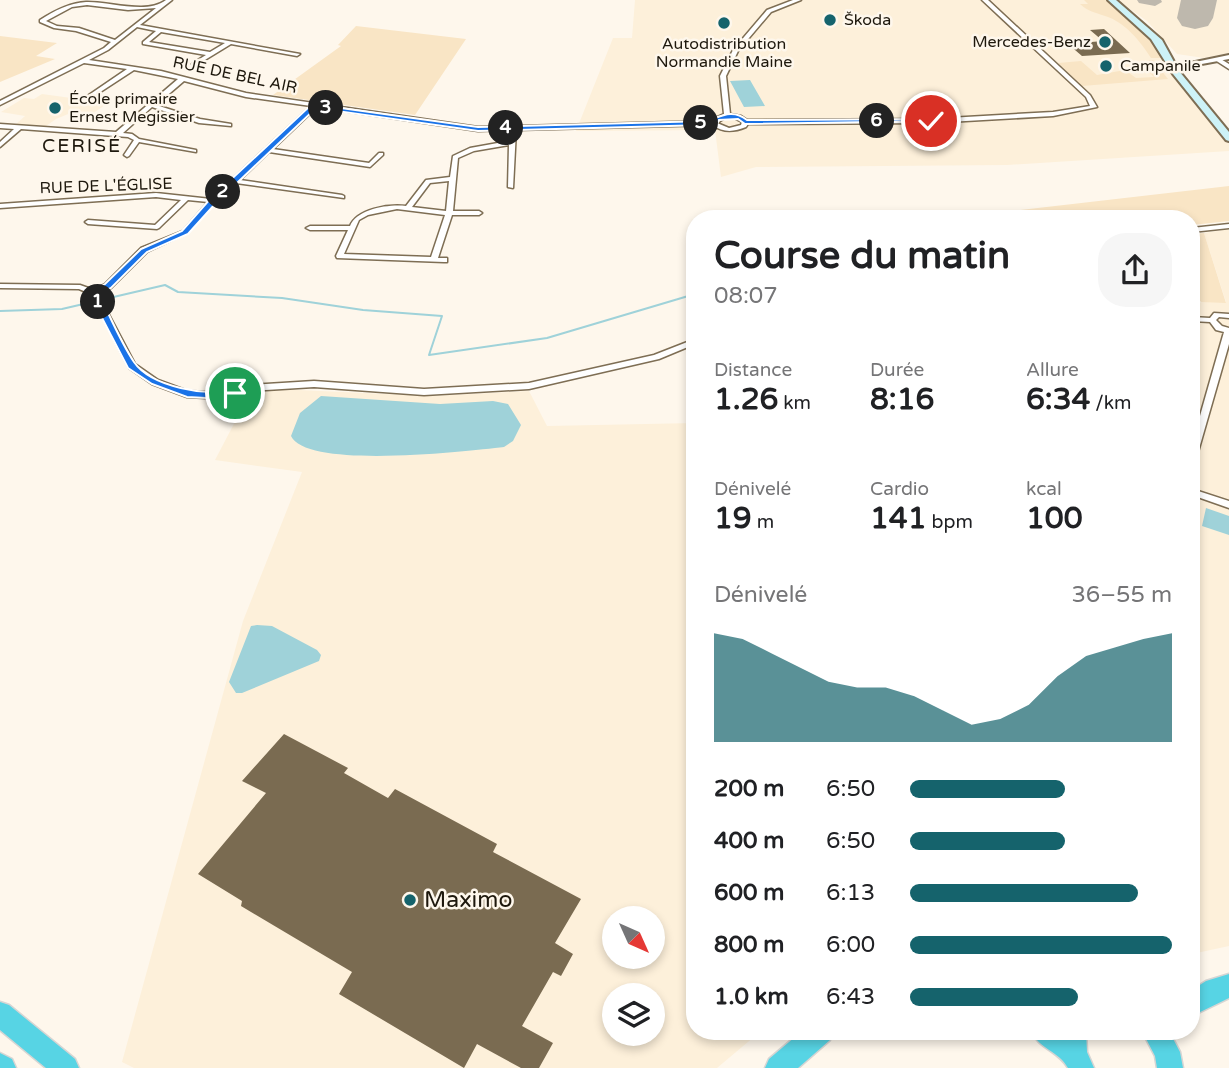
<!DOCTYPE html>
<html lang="fr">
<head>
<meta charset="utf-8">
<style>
  body { margin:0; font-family:"Varela Round",sans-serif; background:#f6f6f6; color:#202124; height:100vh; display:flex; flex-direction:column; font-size:26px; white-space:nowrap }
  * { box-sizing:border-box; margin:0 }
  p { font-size:23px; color:#757577 }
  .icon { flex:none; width:38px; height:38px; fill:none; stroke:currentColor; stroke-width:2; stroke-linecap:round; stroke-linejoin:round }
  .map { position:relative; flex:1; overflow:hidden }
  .sheet { position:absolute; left:686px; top:210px; width:514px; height:830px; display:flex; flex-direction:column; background:#fff; border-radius:28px; box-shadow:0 4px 10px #0003 }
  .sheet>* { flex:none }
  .needle { width:46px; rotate:135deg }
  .buttons { position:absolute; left:602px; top:906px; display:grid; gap:14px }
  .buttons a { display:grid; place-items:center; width:63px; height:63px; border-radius:50%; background:#fff; box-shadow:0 4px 10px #0003; font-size:35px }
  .pin { position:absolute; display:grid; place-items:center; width:60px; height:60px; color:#fff; margin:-30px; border:4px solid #fff; border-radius:50%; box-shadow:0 2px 7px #0007 }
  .km { position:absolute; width:35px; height:35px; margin:-18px; border-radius:50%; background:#222; color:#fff; font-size:19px; line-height:35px; text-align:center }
  .round { display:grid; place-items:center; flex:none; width:74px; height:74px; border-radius:28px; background:#f6f6f6 }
  .head { display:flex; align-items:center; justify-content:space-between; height:119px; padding:0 28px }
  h1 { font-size:38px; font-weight:700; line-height:52px }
  .figures { display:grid; grid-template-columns:repeat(3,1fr); gap:10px; height:119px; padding:7px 28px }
  .figures div { display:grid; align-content:center }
  .figures b { font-size:30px; font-weight:700 }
  .figures small { font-size:19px; font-weight:400 }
  .figures p { font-size:19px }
  .chart { height:196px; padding:14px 28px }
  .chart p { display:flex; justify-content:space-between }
  .chart svg { width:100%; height:126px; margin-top:7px; fill:#15636c; opacity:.7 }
  ul { padding:0 28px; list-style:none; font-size:23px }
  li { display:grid; grid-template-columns:112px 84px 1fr; align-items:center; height:52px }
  li i { height:18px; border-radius:9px; background:#15636c }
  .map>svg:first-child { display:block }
  .built { fill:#fdf0da; fill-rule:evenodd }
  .green { fill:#f9e5c5 }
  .water { fill:#9fd2d9 }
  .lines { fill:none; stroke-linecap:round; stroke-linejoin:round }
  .stream { stroke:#9fd2d9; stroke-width:2 }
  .taxiway { fill:#beb8ad; fill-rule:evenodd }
  .runway { fill:#beb8ad; fill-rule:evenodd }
  .building { fill:#7a6b51 }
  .minor-casing { stroke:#7e6e54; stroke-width:3 }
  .tertiary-casing { stroke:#7e6e54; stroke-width:4 }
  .secondary-casing { stroke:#7e6e54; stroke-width:4 }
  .motorway-casing { stroke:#d6d5d3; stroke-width:3 }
  .minor { fill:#fff; fill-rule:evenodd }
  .tertiary { fill:#fff; fill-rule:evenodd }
  .secondary { fill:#cdf2f7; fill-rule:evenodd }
  .motorway { fill:#57d4e4; fill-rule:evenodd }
  .route { fill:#1a73e8; stroke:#fff; stroke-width:2 }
  .poi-dot { fill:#15636c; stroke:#fef7ec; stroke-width:2.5 }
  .labels { text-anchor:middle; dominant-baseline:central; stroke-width:5; stroke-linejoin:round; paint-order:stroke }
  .far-poi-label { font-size:16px; fill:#1e180d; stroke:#fef7ec; text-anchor:start }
  .far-street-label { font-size:16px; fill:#1e180d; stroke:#fef7ec }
  .far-quarter-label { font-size:19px; letter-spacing:2px; fill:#1e180d; stroke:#fef7ec }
  .near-poi-label { font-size:23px; fill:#1e180d; stroke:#fef7ec; text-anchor:start }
</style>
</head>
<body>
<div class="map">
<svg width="1229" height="1068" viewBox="0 0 1229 1068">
  <rect width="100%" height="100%" fill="#fef7ec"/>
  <path class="built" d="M635,0h475l38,35 22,34 59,74v8l-222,14 -251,2 -35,10 -6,-47 -139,1 37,-93h19z
    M1117,0h112v53l-25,5 -27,-4 -30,-33z
    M42,94l66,9 -19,13 -16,-4 -17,7 -10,7 -31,-1 10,-9 -24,-4 23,-14 10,1z
    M1229,229v717l-37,8v-645l9,-7h25l-22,-69z
    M276,389l155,7 98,-5 18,35 148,-3v608h66l-44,37h-583l-12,-6 121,-441 59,-149 -87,-12 33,-63zM614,919h39v38h-39zM614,996h39v38h-39z"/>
  <path class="green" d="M1084,0c7,0 17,0 23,0 22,8 44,39 56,58h-12c-11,-17 -26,-36 -46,-42 -11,-4 -16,-4 -25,-12h8z
    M356,26l110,13 -51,76 -142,-20 68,-49 -3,-1z
    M0,36l57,7 -21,13 19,3 -55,23z
    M1149,60h4l15,19 -86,7 -24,-23 23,-2 16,14 28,-5 11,8 18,-1 -12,-12 7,-2z
    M1229,186v35l-37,4v-6h-250z
    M1204,233l22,70 -25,-1 -9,-11v-57z"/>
  <path class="water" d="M750,80l15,26 -21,1 -14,-26z
    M321,396l119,8 53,-3 15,3 13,21 -8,16 -9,6c-36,4 -197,23 -213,-11l9,-23z
    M1206,508l23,8v19l-27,-9z
    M257,625l15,1 45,24 4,5 -2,6 -77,32h-6l-7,-11 22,-56z"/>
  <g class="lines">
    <path class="stream" d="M0,311l62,-2 103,-24 13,7 104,6 81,12 79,6 -13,39 118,-17 148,-44"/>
    <path class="taxiway" d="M1137,0h24l1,2 -7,4 -16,-3z"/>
    <path class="runway" d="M1181,0h36l-4,18 -5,8 -13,3 -13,-3 -5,-8z"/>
  </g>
  <path class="building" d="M1104,29l26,24 -48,3 -14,-12 35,-3 -13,-11z
    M284,734l64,34 -4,5 44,25 7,-9 102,55 -4,8 88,47 -26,44 18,11 -12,22 -8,-4 -31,54 31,17 -14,25h-18l-44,-24 -13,24 -125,-74 13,-22 -111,-66 1,-5 -44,-27 68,-81 -24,-12z"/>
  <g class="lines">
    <g class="minor-casing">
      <path id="minor" d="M166,0h6l-32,25 160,29 -3,2 -66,-12 -36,22 -3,-2 1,-1 13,-8 -63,-11v-2l13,-11 -19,-4 -29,23 -19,10 72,11 85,22 232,34 234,-6 3,-3 9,-4 -4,-38 13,-26 34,-40 26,-10h8l-30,12 -33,39 -12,25 4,38 11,2 6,4 184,-1 122,-7 37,-6 -4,-9 -104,-97h6l102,95 7,12 -44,9 -122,7 -183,1 -2,3c-12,5 -23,6 -33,-2l-197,5 -3,58 -5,-1 1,-42 -35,6 -16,7 -5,53h26l3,2 -3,2h-27l-14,43h9v4h-3l-107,-4 -1,-2 12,-26h-38l-4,-2 4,-2h40c7,-17 38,-22 56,-20l20,-26 24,-3 3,-21 17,-8 39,-7 1,-11 -32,1 -161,-24 -44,42 96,14 10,-10h4v2l-13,12 -101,-15 -29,28 102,15 2,1v2l-108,-15 -21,19 -28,31 -40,19 -36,36 -13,6 37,70 23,16 30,11 37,2 27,-8 62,-4 110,8 105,-6 125,-28 41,-16v5l-36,15 -130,30 -105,6 -110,-8 -62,4 -27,8 -38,-2 -35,-13 -23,-16 -38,-74 -12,-5 -79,-1v-4l80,1 14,5 11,-6 36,-36 42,-17 25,-29 -20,-2 -29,28 -2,1 -69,-5 -3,-2 3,-2 67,5 26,-25 -25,-3 -156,11v-4l156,-11 55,6 100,-93 -65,-9 -62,-16 -28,24 44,14 31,5v2l-32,-3 -47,-16 -29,26 9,1 7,5 57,11v2l-57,-10 -10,14 -2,1 -3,-2 10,-15 -6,-3 -107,-8 -21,18v-5l14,-13 -14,-1v-4l116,8 62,-53 -44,-9 -49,32 -3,-2 1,-1 44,-30 -43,-6 -84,42v-4l104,-53 7,-6 -35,-11 -22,-3 -14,-6v-2c14,-9 29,-17 46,-18 22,-1 61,13 80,-2zM87,5l41,5 28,-2 -41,32 -36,-12 -22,-2 -11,-5 26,-14zM161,32l64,11 -15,9 -61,-10zM725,118h9l8,4 -1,3 -12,3 -12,-5zM449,181l-3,30 -34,-4 18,-24zM397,209l48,6 -14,42 -87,-3 15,-34 9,-5z
        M1215,58h4l10,6v5l-14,-9z
        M1229,224v4l-37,4v-4z
        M1214,313l15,1v4l-10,-1 -3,3 6,6 7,2v16l-33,115 -4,3v-18l32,-112 -8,-2 -6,-8 -18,-1v-4l18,1z
        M1192,489l37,12v7l-37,-13z"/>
    </g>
    <g class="tertiary-casing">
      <path id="tertiary" d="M1229,55v4l-49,9 -4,-2z"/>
    </g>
    <g class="secondary-casing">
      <path id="secondary" d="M1108,0h8l46,40 17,31 50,61v9l-3,-1 -53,-66 -22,-35z"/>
    </g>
    <g class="motorway-casing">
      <path id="motorway" d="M1229,974v24l-37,18v-26l14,-9z
        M0,1002l9,3 66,54 4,9h-33l-46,-38z
        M802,1031h32l-4,9 -32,28h-33l4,-9z
        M1031,1031h55l1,21 7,16h-26c-8,-16 -30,-20 -37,-37z
        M1142,1031h27l11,21 3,16h-26l-2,-12z
        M0,1053l12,6 4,9h-16z"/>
    </g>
    <use href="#minor" class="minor"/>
    <use href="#tertiary" class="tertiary"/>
    <use href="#secondary" class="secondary"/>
    <use href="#motorway" class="motorway"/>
  </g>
  <path class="route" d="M312,104l166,23 229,-6c13,-4 25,-13 40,-1l184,-1 4,2 -190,3 -7,-5 -19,1 -2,4 -10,1 -229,6 -162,-23 -100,95 -28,31 -41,18 -36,36 -12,6c11,22 21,47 35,68 17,25 74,35 101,28l5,3 -15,6 -38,-2 -35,-13 -24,-16 -39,-75 16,-9 36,-35 41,-18 28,-32z"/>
  <g class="poi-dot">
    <circle cx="830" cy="20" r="7"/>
    <circle cx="724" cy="23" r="7"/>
    <circle cx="1105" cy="42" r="7"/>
    <circle cx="1106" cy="66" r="7"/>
    <circle cx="55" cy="108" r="7"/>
    <circle cx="410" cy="900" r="7"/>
  </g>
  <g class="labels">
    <g class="far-poi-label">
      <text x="844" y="20">Škoda</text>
      <text x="1091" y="42" text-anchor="end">Mercedes-Benz</text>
      <text x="724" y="44" text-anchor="middle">Autodistribution<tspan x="724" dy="18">Normandie Maine</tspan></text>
      <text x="1120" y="66">Campanile</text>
      <text x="69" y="99">École primaire<tspan x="69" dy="18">Ernest Megissier</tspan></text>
    </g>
    <g class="far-street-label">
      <text transform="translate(235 75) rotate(12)">RUE DE BEL AIR</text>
      <text transform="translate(106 186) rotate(-2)">RUE DE L'ÉGLISE</text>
    </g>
    <g class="far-quarter-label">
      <text x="82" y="146">CERISÉ</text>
    </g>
    <g class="near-poi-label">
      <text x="424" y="900">Maximo</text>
    </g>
  </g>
</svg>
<div class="buttons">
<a><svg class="needle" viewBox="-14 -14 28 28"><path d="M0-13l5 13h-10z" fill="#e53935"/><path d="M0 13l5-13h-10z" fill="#757577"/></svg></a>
<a><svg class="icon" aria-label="layers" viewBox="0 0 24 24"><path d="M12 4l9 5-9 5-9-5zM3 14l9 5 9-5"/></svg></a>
</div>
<div class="pin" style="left:235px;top:393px;background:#1e9e55"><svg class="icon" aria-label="arrive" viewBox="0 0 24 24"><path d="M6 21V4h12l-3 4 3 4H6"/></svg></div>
<div class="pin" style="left:931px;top:121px;background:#d93025"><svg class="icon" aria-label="check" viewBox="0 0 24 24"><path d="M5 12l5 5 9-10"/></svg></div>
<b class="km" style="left:98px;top:302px">1</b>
<b class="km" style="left:223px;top:192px">2</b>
<b class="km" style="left:326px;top:108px">3</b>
<b class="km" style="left:506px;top:128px">4</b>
<b class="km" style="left:701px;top:123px">5</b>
<b class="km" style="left:877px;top:121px">6</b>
<section class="sheet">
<div class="head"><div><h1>Course du matin</h1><p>08:07</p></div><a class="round"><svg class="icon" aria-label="share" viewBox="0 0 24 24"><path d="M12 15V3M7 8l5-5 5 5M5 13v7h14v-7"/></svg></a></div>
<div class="figures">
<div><p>Distance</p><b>1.26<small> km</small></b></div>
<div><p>Durée</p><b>8:16</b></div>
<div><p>Allure</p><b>6:34<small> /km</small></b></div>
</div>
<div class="figures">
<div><p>Dénivelé</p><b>19<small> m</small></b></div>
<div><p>Cardio</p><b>141<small> bpm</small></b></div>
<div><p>kcal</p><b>100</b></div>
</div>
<div class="chart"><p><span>Dénivelé</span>36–55 m</p>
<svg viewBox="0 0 160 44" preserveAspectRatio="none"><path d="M0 44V6L10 8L20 13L30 18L40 23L50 25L60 25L70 28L80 33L90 38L100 36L110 31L120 21L130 14L140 11L150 8L160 6V44z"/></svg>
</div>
<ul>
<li><b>200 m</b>6:50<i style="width:59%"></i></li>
<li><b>400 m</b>6:50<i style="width:59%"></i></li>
<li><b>600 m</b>6:13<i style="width:87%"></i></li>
<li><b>800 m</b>6:00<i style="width:100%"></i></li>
<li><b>1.0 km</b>6:43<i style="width:64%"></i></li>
</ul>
</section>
</div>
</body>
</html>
